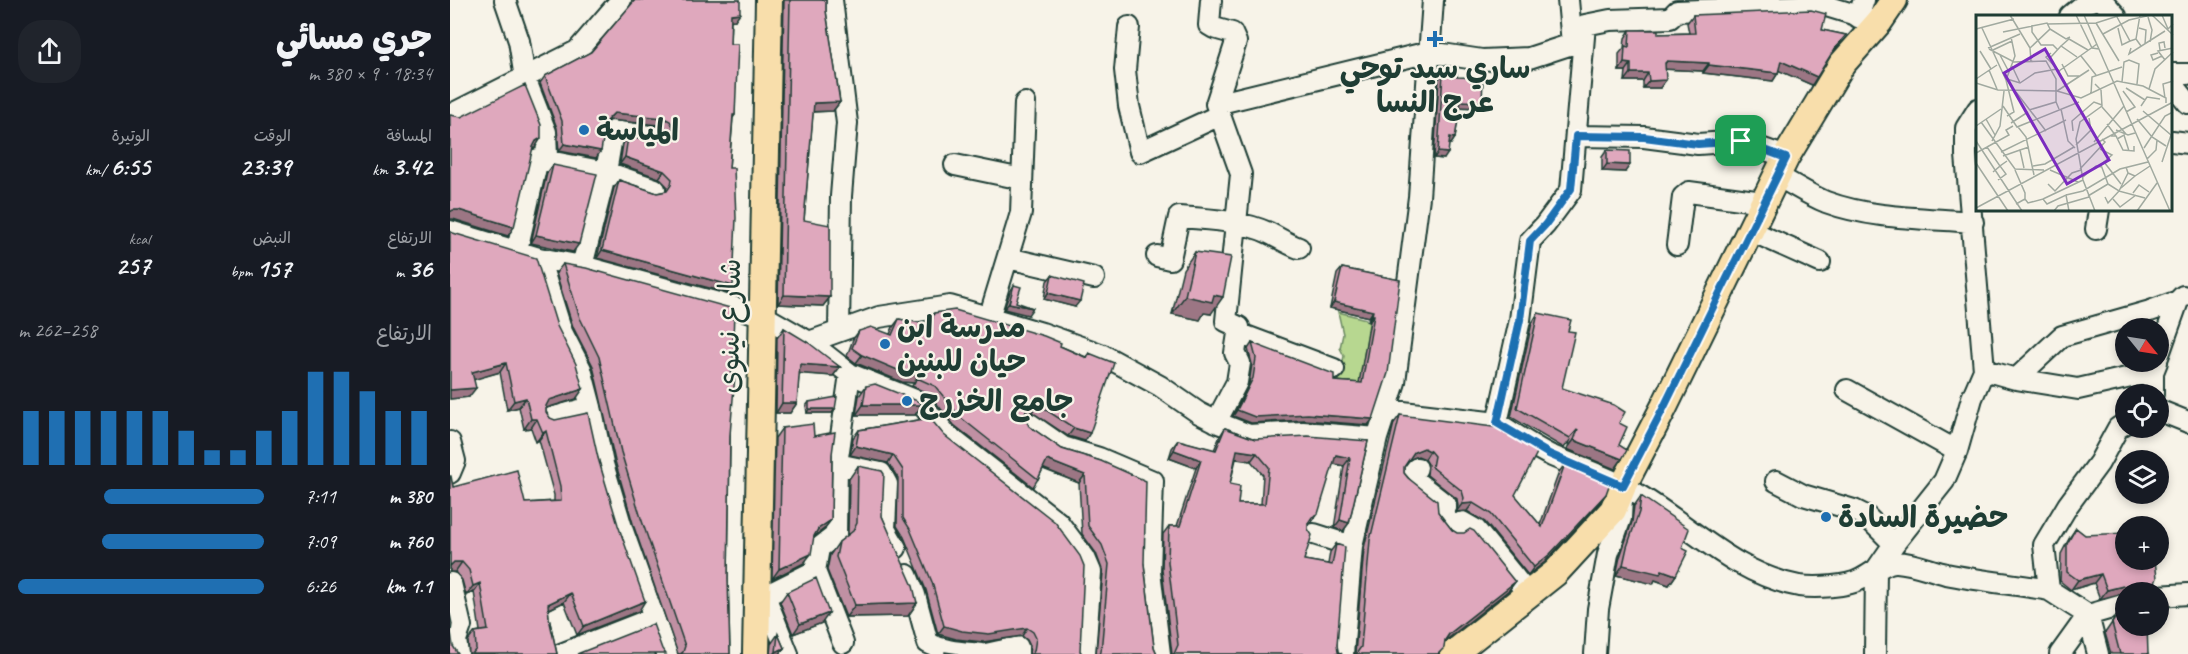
<!DOCTYPE html>
<html lang="ar">
<head>
<meta charset="utf-8">
<style>
  body { margin:0; font-family:Caveat,"Playpen Sans Arabic",sans-serif; background:#20242c; color:#f1f3f6; direction:rtl; height:100vh; display:flex; flex-direction:column; font-size:22px; white-space:nowrap }
  * { box-sizing:border-box; margin:0 }
  p { font-size:20px; color:#9ea1a6 }
  .icon { flex:none; width:33px; height:33px; fill:none; stroke:currentColor; stroke-width:2; stroke-linecap:round; stroke-linejoin:round }
  .map { position:relative; flex:1; overflow:hidden; direction:ltr }
  .details { display:flex; flex-direction:column; background:#171b24; width:450px }
  .details>* { flex:none }
  .needle { width:39px; rotate:120deg }
  .buttons { position:absolute; left:1665px; top:318px; display:grid; gap:12px }
  .buttons a { display:grid; place-items:center; width:54px; height:54px; border-radius:50%; background:#171b24; box-shadow:0 3px 9px #0003; font-size:30px }
  .pin { position:absolute; display:grid; place-items:center; width:51px; height:51px; color:#fff; margin:-26px; border-radius:12px; box-shadow:0 3px 9px #0006 }
  .round { display:grid; place-items:center; flex:none; width:63px; height:63px; border-radius:24px; background:#20242c }
  .summary { display:flex; align-items:center; justify-content:space-between; height:102px; padding:0 18px }
  h1 { font-size:33px; font-weight:800; line-height:45px }
  .figures { display:grid; grid-template-columns:repeat(3,1fr); gap:9px; height:102px; padding:6px 18px }
  .figures div { display:grid; align-content:center }
  .figures b { font-size:26px; font-weight:800 }
  .figures small { font-size:16px; font-weight:400 }
  .figures p { font-size:16px }
  .chart { height:168px; padding:12px 18px }
  .chart p { display:flex; justify-content:space-between }
  .chart svg { width:100%; height:108px; margin-top:6px; stroke:#1f6fb2; stroke-width:6 }
  ul { padding:0 18px; list-style:none; font-size:20px }
  li { display:grid; grid-template-columns:96px 72px 1fr; align-items:center; height:45px }
  li i { height:15px; border-radius:8px; background:#1f6fb2 }
  main { display:flex; flex:1; min-height:0 }
  .map>svg:first-child { display:block }
  .green { fill:#b7d790; stroke:#6b8a62; stroke-width:1.5 }
  .lines { fill:none; stroke-linecap:round; stroke-linejoin:round }
  .minor-casing { stroke:#1f3d34; stroke-width:24 }
  .major-casing { stroke:#1f3d34; stroke-width:30 }
  .minor { stroke:#f7f3e8; stroke-width:20 }
  .major { stroke:#f8deab; stroke-width:26 }
  .wall { fill:#c090a3; stroke:#1f3d34; stroke-width:1.5; fill-rule:evenodd }
  .shaded-wall { fill:#9c7684; stroke:#1f3d34; stroke-width:1.5 }
  .building { fill:#dfa8bd; stroke:#1f3d34; stroke-width:1.5; fill-rule:evenodd }
  .route-casing { stroke:#fff; stroke-width:12 }
  .route { stroke:#1f6fb2; stroke-width:8 }
  .poi-dot { fill:#1f6fb2; stroke:#f7f3e8; stroke-width:2 }
  .labels { text-anchor:middle; dominant-baseline:central; stroke-width:4.5; stroke-linejoin:round; paint-order:stroke }
  .poi-label { font-size:30px; font-weight:bold; fill:#1f3d34; stroke:#f7f3e8; text-anchor:start }
  .street-label { font-size:30px; fill:#1f3d34; stroke:#f7f3e8 }
  .inset-road { fill:none; stroke:#a1aaa0; stroke-width:1.5 }
  .view { fill:#7b2cbf; fill-opacity:0.15; stroke:#7b2cbf; stroke-width:3 }
  .inset-edge { fill:none; stroke:#1f3d34; stroke-width:3 }
</style>
</head>
<body>
<main>
<div class="map">
<svg width="1738" height="654" viewBox="0 0 1738 654">
  <rect width="100%" height="100%" fill="#f7f3e8"/>
  <filter id="ink" filterUnits="userSpaceOnUse"><feTurbulence type="fractalNoise" baseFrequency=".0167" numOctaves="2"/><feDisplacementMap in="SourceGraphic" scale="12" xChannelSelector="R" yChannelSelector="G"/><feConvolveMatrix kernelMatrix="1 2 1 2 8 2 1 2 1" color-interpolation-filters="sRGB"/></filter>
  <g filter="url(#ink)">
    <path class="green" d="M888,312l28,7v2l3,2 -15,97 -16,-35 6,-29 -4,-8 3,-14z"/>
    <g class="lines">
      <g class="minor-casing">
        <path id="minor" d="M55,0l14,41 6,37 21,54 1,25 -9,2 -21,91
          M382,0l15,123 -6,73 -2,135
          M761,0l-2,25 5,3 18,5 4,9 -20,62 25,70 -15,147 13,6 -4,26 5,10 -3,19 -21,40
          M1118,0l4,44
          M1652,0l14,16
          M1620,16l17,-14 8,-2
          M1408,17l6,-17
          M679,27l-4,43 4,36 11,46 80,-37
          M1722,74h16
          M1722,83l16,20
          M766,104l213,-52 53,8 47,-2 43,-14 13,-19 25,-5 60,-2 7,-7 146,-6 56,17
          M0,115l127,-64 44,-51
          M1126,136l68,1 54,7 43,-3 45,16
          M1722,141l16,2
          M88,159l68,13 49,17
          M505,165l67,14
          M1327,176c16,8 32,19 49,26 46,17 99,16 147,20
          M1646,229l3,-19
          M1299,230l71,32
          M0,231l89,27 43,8 180,49 47,27 41,32 70,28 26,32 112,88 27,36 6,14 -6,82
          M1227,245l6,-48 6,-5 74,10
          M707,256l13,3 9,-42c29,2 64,4 90,16 10,5 19,11 30,15
          M89,258l23,74 19,37 10,38 12,57 20,67 44,123
          M558,258l86,20
          M132,266l24,-94 7,-41 44,6
          M539,318l32,-105 4,-110
          M788,333l96,36
          M359,342l70,-25 71,-11 92,27 61,22 57,31 39,27 22,11 28,11 54,-3 74,6
          M1708,357l20,-56 5,-5
          M1534,370l32,9 62,10 75,-17
          M400,374l-13,90 44,9 6,11 -2,45 11,19
          M1566,379l46,-43 88,-25 28,-10
          M1397,390l110,61
          M1703,394v-22l4,-10
          M936,410l111,13 23,-103 10,-79 15,-16 26,-35 14,-165
          M1708,410l30,12
          M101,418l40,-11
          M1047,423c18,11 36,24 55,33 23,10 48,18 71,30 60,31 106,87 176,100 16,2 48,1 62,-7 11,-5 24,-18 36,-17 16,1 33,8 49,12 34,7 69,10 103,16l-5,-45 24,-40 31,-42 19,-35 8,-5
          M580,424l33,23 36,11 54,23 -3,90 10,83
          M0,442l5,19 -5,12
          M387,464l-1,71 -17,13 -4,23 28,72
          M967,468l-7,9 36,28 -4,8 13,17 7,-8 14,8 53,65
          M1326,481l27,14 51,15 12,6 28,28
          M864,534l38,12
          M457,575l8,20 13,48c17,9 35,9 53,11
          M1,583l10,43 -5,14 2,14
          M1599,590l39,25 38,-11
          M306,591l9,5 50,-25
          M315,596l23,58
          M1708,596l30,-2
          M111,654l92,-36
          M536,654l32,-7v7
          M893,654l9,-108 25,-108 18,-56 24,-185 14,-197
          M1145,654l3,-45 10,-55 13,-36 1,-20
          M1425,654l1,-84 18,-26 50,-63 13,-30 15,-53 12,-28 -18,-215v-27l12,-19
          M1610,654l28,-39 10,39"/>
      </g>
      <g class="major-casing">
        <path id="major" d="M306,654l13,-654
          M1003,654l102,-81 58,-63 10,-24 41,-79 122,-250 56,-93 37,-42 15,-22"/>
      </g>
      <use href="#minor" class="minor"/>
      <use href="#major" class="major"/>
    </g>
    <path class="wall" d="M182,0h108l-5,20h-4l-1,24 5,71 -2,3 -4,50 -1,125 -131,-35 17,-70 5,-8 38,13 9,-2 1,-5 -8,-8 -39,-14 3,-20 5,-7 38,4 1,-1 1,-7 -3,-5 -6,-3 -50,-5 -3,3 -10,35 -37,-7 -2,-23 -17,-45 5,-7 46,-24 40,-46z
      M334,0h42v11l14,91 -7,9 -20,1 -9,108 26,77 -7,9 -45,-2z
      M1243,15l129,15 24,5 -14,18 -20,32 -33,-15 -1,3 -5,8 -70,-8v-2l-38,-2 -5,19h-17v-7h-18l1,-10h-7v-17l5,-6 1,-10 5,-8 28,4 31,-1 -2,-10z
      M993,73l14,4 25,25 -4,6 -18,-1 -5,31 -4,6h-2l-5,15 -10,-1 5,-79z
      M1157,150l18,22 -23,-1v-14z
      M103,165l20,87 -42,-9 16,-70z
      M0,231l126,168 -30,9v4l4,6 48,40 41,153 -62,24 -13,-33 -16,8 1,8 8,36h-88l-1,-13 7,-9 5,-1 -6,-39 -8,3 -4,-15 -7,-8h-5v-96l3,11 72,16 29,-2v-6l-15,-55 -3,2 -5,-14 -7,1 -5,-22 -12,3 -7,-38 -26,7 -5,18 -19,2z
      M745,252l16,62 -7,-1 -4,7 -28,-6 11,-45z
      M113,264l168,112 -3,202 2,76h-52l-44,-127 -19,-66 -22,-95 -20,-39 -17,-54z
      M892,268l58,12 -32,145 -64,-5 -53,3 -18,-7 16,-32 3,-20 -4,-15 4,-6 82,38 25,2 11,-62h-2l1,-4 -39,-9 7,-34z
      M602,275l23,32 -31,-8 3,-18z
      M564,285l2,17 12,13 -24,-6 6,-17z
      M484,313l126,33 26,11 3,-4 -4,88 -17,-5 -36,-24 -8,1v3l5,10 33,23 39,12 43,103 10,83 3,7h-61l7,-82 -7,-19 -14,-19 -3,-51 -36,-14 -5,10 -5,8 -79,-62 -25,-31 -17,-8 2,-3 -12,-1 -46,-19 -9,-7 6,-17 6,-8 31,3 3,-7 6,-8 29,5z
      M1088,313l30,18 -6,57 57,35v22l-4,24 -48,-20 4,-10 -7,9 -53,-31 21,-94z
      M334,328l56,39 -7,9 -34,-3 -2,30 -7,10h-14l1,-75z
      M416,386l49,29h-59l3,-19z
      M359,402l26,7 -3,4h-25l-1,-7z
      M474,411l156,240 2,3h-53l1,-8 -3,-6 -5,-4 -39,6 -27,-3 -18,-5 -12,-44 -22,-53 -7,-11 1,-48 -10,-15 -38,-8 3,-17 6,-8 59,-10z
      M950,415l115,80 25,30 19,-53 6,-8 41,30 -6,8 -55,60 -17,13 -43,-53 -18,-11 -11,1 2,-6 -1,-7 -30,-24 1,-11 -3,-5 -7,-3 -10,4 -4,7v6l34,39 14,18 63,52 -6,8 -64,51 -6,13h-84l9,-106 30,-125z
      M332,428l32,8 18,18 -1,66 -7,9 -10,8 -10,26 -32,16 3,-141z
      M775,428l30,11 113,2 -19,82 -6,8 -9,-3 10,-62 -11,-2 -21,58 -4,2 -4,36 24,4 2,-12 6,-8 1,101 1,7 4,2h-170l-10,-84 1,-36 6,-8h8l19,-58 -27,-10 3,-10 6,-8 36,10 6,-14zM786,459l15,2 12,14 -2,29h-23l-8,-20z
      M408,466l24,50 35,87 -9,13 -62,1 -19,-47 3,-15 9,-13 9,-7 1,-56z
      M1191,496l41,52 -6,27 -7,10 -14,-5 -2,4 -37,-9 4,-18 12,-35 2,-16z
      M1626,528l77,60 3,4h-28l-28,7 -6,-16 -23,7 -11,-9 1,-27 9,-17z
      M337,592l35,31 -29,11 -13,-32z
      M1670,611l28,43h-37l-6,-21z
      M328,634l6,14 -4,6h-10l1,-10z"/>
    <path class="shaded-wall" d="M290,13l-5,7 -9,1 5,-7z
      M1217,61l42,2 -6,8 -42,-2z
      M1331,61l36,16 -5,8 -37,-16z
      M1174,63l7,1 -5,7h-7z
      M1259,65l69,8 -5,8 -70,-8z
      M1181,73h17l-5,8h-18z
      M1216,80l-6,8h-17l6,-7z
      M1011,101l21,1 -4,6 -21,-1z
      M390,102l-7,9 -26,1 7,-9z
      M164,113l50,5 -5,7 -50,-5 -8,8z
      M1000,137l5,1 -4,6 -5,-1z
      M91,138l-6,10 -6,3 7,-10z
      M114,144l37,7 -5,7 -37,-7z
      M988,152l10,1 -4,6 -10,-1z
      M175,157l39,14 -5,7 -39,-14z
      M1157,164l23,1 -5,7 -23,-1z
      M3,210h6l55,17 -6,9 -55,-17h-3v-7z
      M86,235l43,9 -6,8 -42,-9z
      M152,250l131,36 -5,7 -131,-35z
      M598,293l32,8 -5,6 -31,-8z
      M334,295l46,2 -7,9 -45,-2z
      M764,295l9,2 -12,17 -7,-1 -4,7 -28,-6 13,-18z
      M884,302l39,9 -4,6 -39,-9z
      M559,303l24,5 -5,7 -24,-6z
      M922,315h2l-4,6h-2z
      M412,355l60,20 -3,4 -2,-1 -3,5 -12,-1 -46,-19z
      M56,363l-6,9 -34,10 6,-10z
      M350,364l40,3 -7,9 -40,-3z
      M26,388l-7,9 -19,2v-9z
      M133,389l-7,10 -33,10 6,-9z
      M76,398l-7,9 -12,3 7,-9z
      M332,403h15l-7,10h-14z
      M587,404l-5,8 -8,1 2,-3 4,-5z
      M413,405h59l-7,10h-59z
      M359,409h26l-3,4h-25z
      M787,410l71,4 65,5 -5,6 -64,-5 -53,3 -18,-7z
      M81,419h6l-6,9 -7,1z
      M624,428l16,5 -5,8 -17,-5z
      M96,431l-7,9 -3,2 7,-9z
      M1124,440l48,19 -7,10 -48,-20z
      M406,446l37,9 -5,8 -38,-8z
      M974,448l6,3 -5,8 -7,-3 -10,4 6,-8z
      M724,450l27,10 -5,8 -27,-10z
      M787,450l20,3 -6,8 -19,-3z
      M886,455l14,3 -6,8 -14,-3z
      M597,460l38,15 -6,8 -37,-15z
      M1156,494l-6,8 -55,60 -17,13 6,-8z
      M1023,503l-6,8 -11,1 6,-8z
      M868,514l-6,8 -6,3 6,-8z
      M381,520l-7,9 -12,9 6,-9z
      M890,520l9,3 -6,8 -9,-3z
      M361,554l-7,9 -32,16 7,-10z
      M4,562h8l-7,10h-5v-6z
      M1173,565l39,5 14,5 -7,10 -14,-5 -2,4 -37,-9z
      M1651,574l-7,9 -23,7 7,-10z
      M1065,582l-6,8 -65,52 5,-8z
      M30,583l-6,9 -8,3 7,-9z
      M1685,583l-7,9 -28,7 7,-9z
      M121,593l-7,9 -23,11 7,-9z
      M195,601l-6,10 -62,24 7,-9z
      M467,603l-9,13 -62,1 9,-12z
      M379,613l-7,10 -29,11 7,-10z
      M1716,614l-7,9h-1v-8z
      M494,626l83,2 -5,8 -39,6 -27,-3 -18,-5z
      M334,648l-4,6h-6l2,-2z"/>
    <path class="building" d="M185,0h105v13l-9,1 -1,30h8l-3,71h-2l-4,53h5l2,50 -3,68 -131,-36 17,-70 38,13 10,-2 4,-6 1,-6 -8,-8 -39,-14 3,-20 38,4 6,-4 1,-11 -3,-5 -6,-3 -50,-5 -8,8 -5,30 -37,-7 -2,-23 -17,-45 46,-24z
      M340,0h36v11l14,91 -26,1 -10,117 26,5v72l-46,-2z
      M1361,10l15,4 -4,16 24,5 -11,13 -18,29 -36,-16 -3,12 -69,-8v-2l-42,-2 -2,2 1,17 -17,1 -1,-8h-17v-9l-7,-1 1,-17 4,1 1,-17h28v4l37,-1 -2,-18z
      M993,73l14,1v3l26,1 -1,24 -21,-1 -6,37 -5,-1 -2,16 -10,-1z
      M75,85l16,40v13l-5,3 -3,6 -19,80 -55,-17h-6l-3,2v-97l11,2z
      M1157,150l23,1v14l-23,-1z
      M103,165l44,9 -18,70 -43,-9z
      M0,231l3,2 83,25 21,68 19,38 7,25 -34,11 -3,6v6l4,6 5,2 33,-7 10,45 20,67 27,76 -61,25 -13,-33 -23,11 1,14 8,36h-85l4,-5 -1,-17 13,-2 -8,-47 -7,3 -4,-16 -7,-8h-8l-4,4v-90h1l2,11 64,-17 8,33 36,-2 -1,-15 -14,-55 -3,2 -6,-14h-6l-5,-21 -12,3 -8,-38 -34,9 4,16 -26,2z
      M745,252l36,5 -8,40 -9,-2 -2,7 -27,-6z
      M113,264l23,4 148,41 -1,35h2l-4,32 4,-1 -5,60 -2,143 2,76h-50l3,-2 2,-6 -44,-128 -20,-66 -22,-95 -19,-39z
      M892,268l58,12 -12,93 -15,46 -65,-5 -53,3 -18,-7 16,-32 3,-20 -4,-15 82,31v7l28,2 12,-68h-2l1,-4 -39,-9z
      M602,275l32,9 -4,17 -32,-8z
      M564,285l7,2 -5,15 17,6 -24,-5z
      M505,310l89,26 17,7 -1,3 27,12 2,-5 25,10 -24,70 -16,-5 -37,-24 -7,1 -4,5 -2,6 5,10 33,23 39,12 45,20 -2,83 10,83 3,7h-58l2,-2 8,-88 -7,-19 -14,-19 -3,-51 -38,-15 -9,19 -78,-62 -25,-31 -18,-8 5,-1v-2l-15,-1 -45,-19 -10,-7 7,-17 12,-4 21,8 7,-16 32,6 3,-12z
      M1088,313l33,7 -3,11 7,1 -13,56 52,17 11,7 -6,11 8,4 -8,18 8,5 -5,9 -48,-19 4,-11 -8,9 -53,-30z
      M334,328l25,15 31,24 -40,-3 -3,39h-15z
      M425,384l45,18 2,3h-59l3,-19z
      M387,397l-2,12h-26v-7z
      M474,411l20,24 111,87 25,34 4,10 -4,85 2,3h-50l2,-3 2,-13 -3,-6 -6,-4 -38,6 -27,-3 -18,-5 -12,-44 -22,-53 -7,-11v-48l-10,-15 -37,-9 3,-16 66,-11z
      M950,415l101,13 37,23 -23,44 27,32 23,-63 45,19 -4,11 -56,60 -16,13 -43,-53 -18,-11 -11,1 2,-6 -2,-7 -30,-24 2,-11 -4,-5 -6,-3 -10,4 -10,15v6l4,5 29,23 1,11 14,18 5,3h7l6,-4 4,2 41,51 -66,52 -4,6 -1,8 -6,6h-82l5,-7 9,-107z
      M363,424l1,12 21,-4 -3,22 -1,66 -13,9 -4,7 -3,18 -32,15 3,-141z
      M775,428l30,11 53,-3 60,5 -19,82 -9,-3 10,-62 -14,-3 -18,59 -6,3 -4,6v6l4,6 -8,25 28,5 4,-21 9,3 -8,98 1,7 4,2h-168l4,-9 -10,-83 1,-36h11l21,-66 -27,-10 4,-10 38,10zM787,450l20,3 12,14 -4,37h-27l2,-18 -10,-2z
      M408,466l24,5 2,3 -2,42 31,70 4,17 -62,2 -19,-48 3,-15 14,-11 4,-8z
      M1191,496l48,33 -7,19 6,3 -12,24 -14,-5 -2,4 -37,-9 4,-18 12,-35z
      M1626,528l9,7 41,-2v27h29l2,18 -4,10 3,4h-12v-1l-4,-5 -5,-3 -28,7 -6,-16 -23,6 -11,-8v-28z
      M366,578l13,35 -29,11 -13,-32z
      M1708,597l7,2 1,15 -8,1z
      M1676,609v17h21l1,28h-28l-8,-31 8,-12z
      M0,614l2,10 -1,8 2,14 5,8h-8z
      M203,624l9,25 4,5h-89z
      M328,634l6,14 -8,4z
      M495,652l13,2h-13z"/>
  </g>
  <g class="lines" filter="url(#ink)">
    <g class="route-casing">
      <path id="route" d="M1126,136l68,1 54,7 43,-3 45,17 -122,249 -41,79 -74,-32 -52,-31 23,-103 10,-79 15,-16 26,-36z"/>
    </g>
    <use href="#route" class="route"/>
  </g>
  <g class="poi-dot">
    <path d="M982 30h6v6h6v6h-6v6h-6v-6h-6v-6h6z"/>
    <circle cx="134" cy="130" r="6"/>
    <circle cx="435" cy="344" r="6"/>
    <circle cx="457" cy="401" r="6"/>
    <circle cx="1376" cy="517" r="6"/>
  </g>
  <g class="labels">
    <g class="poi-label">
      <text x="985" y="68" text-anchor="middle">ساري سيد توحي<tspan x="985" dy="34">عرج النسا</tspan></text>
      <text x="146" y="130">المياسة</text>
      <text x="447" y="327">مدرسة ابن<tspan x="447" dy="34">حيان للبنين</tspan></text>
      <text x="469" y="401">جامع الخزرج</text>
      <text x="1388" y="517">حضيرة السادة</text>
    </g>
    <g class="street-label">
      <text transform="translate(279 326) rotate(-89)">شارع نينوى</text>
    </g>
  </g>
  <g transform="translate(1526 15)">
    <rect width="196" height="196" fill="#f7f3e8"/>
    <path class="inset-road" d="M34,0l20,33M100,0l16,33 7,1M108,0l86,196M164,0l-4,24 5,7M176,0l21,20M186,0l6,14 5,-5M141,2l13,24 6,-2M172,2l4,13 -2,12M120,8l23,38M71,9l49,-1 25,-8M56,10v7l9,13h12l5,5M6,13l24,52M142,13l4,17 8,-4M163,13l7,2 -1,14M0,14l38,-10M74,14l16,10 4,-2M27,17l44,-9 3,6 -20,19 1,13M127,19l26,-14 22,-5M85,31l8,-7 19,11M12,33l32,-14M155,33l-2,6 36,-23M13,34l25,13 32,-1 10,18v23M17,35l19,-9M184,35l-1,-7 5,-1 1,6M4,36l11,18M75,38l-5,4 14,15M182,38l-7,2 2,5 9,-4M24,40l9,17M105,41l15,19M74,43l11,-12 16,11M189,45l-7,-9 15,-3M86,49l6,12h11M36,51l8,17M13,55l8,19M83,56l38,-27M0,64l21,-14M31,64l13,4 15,-10 22,-4M146,67l2,-20 5,-2 10,4 -2,20M0,68l22,7 59,1 24,7 36,-17 26,5 23,12v5M150,73l19,12M173,74l6,-20 18,-17M81,76l32,-21M147,76l12,16 -9,5M40,77l30,39M115,79l1,-17 30,-10M189,83l-2,-14 10,-3M27,91l14,21 62,-25M165,91l6,-9 13,2M126,92l24,27M85,94l7,32 7,7M53,95l27,-8 3,7M167,96l28,24 -9,27M31,101l7,-4 -8,-32 9,-24 -4,-19M10,104l9,16M161,104l15,18 14,9M5,107l34,47 29,1M35,108l17,-11M131,109l9,12h-5M0,111l25,-17M42,112l8,10 8,38M140,115l12,5 7,-2M97,116l-1,-10 22,-19 8,3M140,121l7,14 11,1v-5M141,124l7,-4 5,16M0,126l46,70M16,126l8,-15 4,-35M118,127l30,-36M100,130l15,-15 -2,-12M11,132l22,-12 -3,-5 7,-4M168,133l21,-32 8,-4M124,134l12,6 -8,7M25,137l65,-32M0,138l11,-6 13,19 -7,6M27,141l17,-6M171,144l9,-9 1,-10M0,148l32,48M57,151l12,-2 29,-17M48,153l-4,-18 9,-3M104,154l25,-27 -3,-3M39,155l10,23v6l-9,5M74,155l28,12M159,161l15,-10M107,162l13,-11 6,1M22,165l8,-6 -6,-8 7,-5M72,169l7,7 17,-18 9,-3M132,169l-7,-19 3,-3 17,22M145,173l14,-12 -7,-3M157,178l6,-8 10,7M90,180l17,-4 37,-22 28,-7M112,181l20,-12 11,7 9,-18 -2,-6M129,182l3,6 11,-12 26,7M49,184l3,4 15,-4 4,5 19,-9 3,16M67,184l40,-19M137,184l7,8 16,-12M0,193l197,-106M78,196l4,-5 31,-9M119,196l-12,-31 -7,-41 4,-17 22,-16 -1,-16 -6,-6M161,196l20,-28"/>
    <path class="view" d="M69,34l64,111 -42,24 -63,-111z"/>
    <rect width="196" height="196" class="inset-edge"/>
  </g>
</svg>
<div class="buttons">
<a><svg class="needle" viewBox="-14 -14 28 28"><path d="M0-13l5 13h-10z" fill="#e53935"/><path d="M0 13l5-13h-10z" fill="#9ea1a6"/></svg></a>
<a><svg class="icon" aria-label="locate" viewBox="0 0 24 24"><circle cx="12" cy="12" r="6"/><path d="M12 2v4M12 18v4M2 12h4M18 12h4"/></svg></a>
<a><svg class="icon" aria-label="layers" viewBox="0 0 24 24"><path d="M12 4l9 5-9 5-9-5zM3 14l9 5 9-5"/></svg></a>
<a>+</a>
<a>−</a>
</div>
<div class="pin" style="left:1291px;top:141px;background:#1e9e55"><svg class="icon" aria-label="arrive" viewBox="0 0 24 24"><path d="M6 21V4h12l-3 4 3 4H6"/></svg></div>
</div>
<section class="details">
<div class="summary"><div><h1>جري مسائي</h1><p>18:34 · 9 × 380 m</p></div><a class="round"><svg class="icon" aria-label="share" viewBox="0 0 24 24"><path d="M12 15V3M7 8l5-5 5 5M5 13v7h14v-7"/></svg></a></div>
<div class="figures">
<div><p>المسافة</p><b>3.42<small> km</small></b></div>
<div><p>الوقت</p><b>23:39</b></div>
<div><p>الوتيرة</p><b>6:55<small> /km</small></b></div>
</div>
<div class="figures">
<div><p>الارتفاع</p><b>36<small> m</small></b></div>
<div><p>النبض</p><b>157<small> bpm</small></b></div>
<div><p>kcal</p><b>257</b></div>
</div>
<div class="chart"><p><span>الارتفاع</span>258–262 m</p>
<svg viewBox="0 0 160 44" preserveAspectRatio="none"><path d="M5 44V22M15 44V22M25 44V22M35 44V22M45 44V22M55 44V22M65 44V30M75 44V38M85 44V38M95 44V30M105 44V22M115 44V6M125 44V6M135 44V14M145 44V22M155 44V22"/></svg>
</div>
<ul>
<li><b>380 m</b>7:11<i style="width:65%"></i></li>
<li><b>760 m</b>7:09<i style="width:66%"></i></li>
<li><b>1.1 km</b>6:26<i style="width:100%"></i></li>
</ul>
</section>
</main>
</body>
</html>
